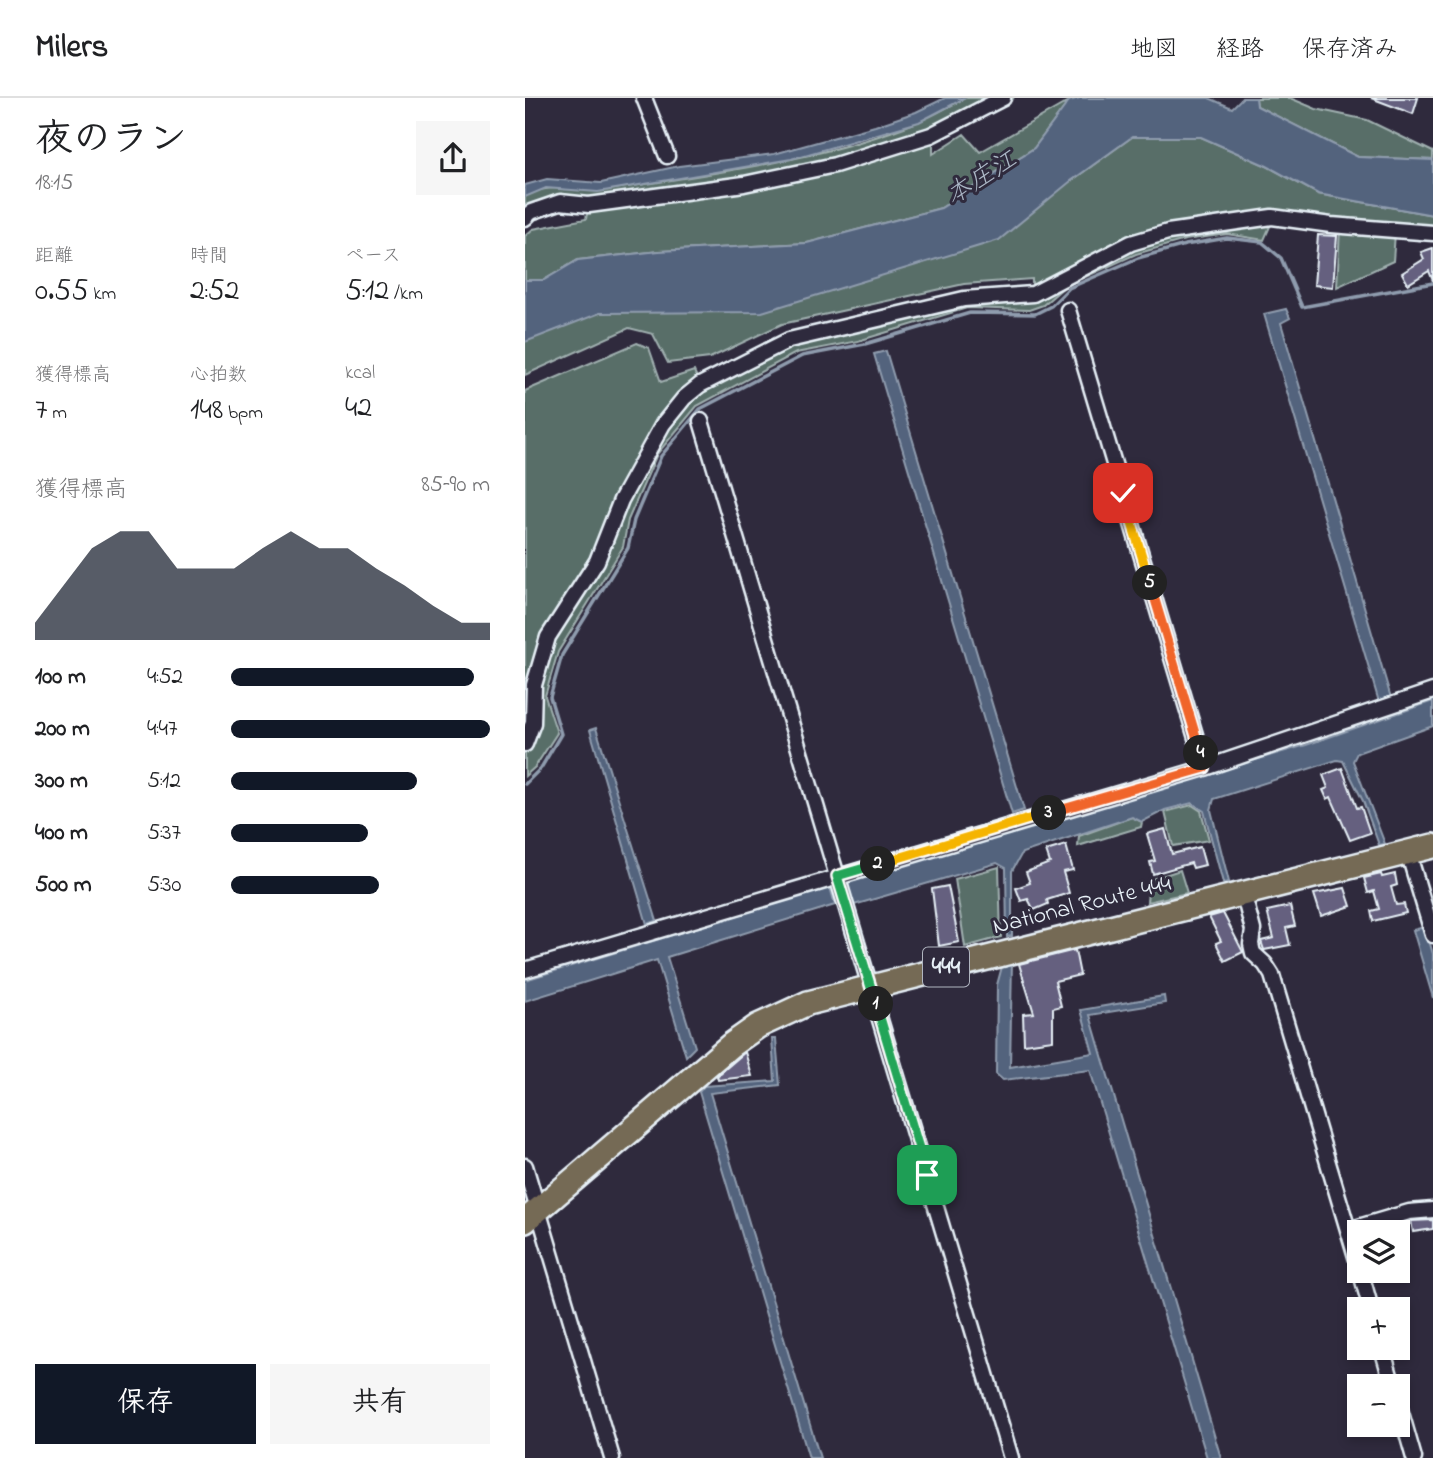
<!DOCTYPE html>
<html lang="ja">
<head>
<meta charset="utf-8">
<style>
  body { margin:0; font-family:"Indie Flower","Klee One",sans-serif; background:#f6f6f6; color:#202124; height:100vh; display:flex; flex-direction:column; font-size:26px; white-space:nowrap }
  * { box-sizing:border-box; margin:0 }
  p { font-size:23px; color:#757577 }
  .icon { flex:none; width:38px; height:38px; fill:none; stroke:currentColor; stroke-width:2; stroke-linecap:round; stroke-linejoin:round }
  .map { position:relative; flex:1; overflow:hidden }
  .details { display:flex; flex-direction:column; background:#fff; width:525px }
  .details>* { flex:none }
  .fabs { position:absolute; left:822px; top:1122px; display:grid; gap:14px }
  .fabs a { display:grid; place-items:center; width:63px; height:63px; border-radius:0px; background:#fff; box-shadow:0 4px 10px #0003; font-size:35px }
  .pin { position:absolute; display:grid; place-items:center; width:60px; height:60px; color:#fff; margin:-30px; border-radius:14px; box-shadow:0 4px 10px #0006 }
  .km { position:absolute; width:35px; height:35px; margin:-18px; border-radius:50%; background:#222; color:#fff; font-size:19px; line-height:35px; text-align:center }
  .round { display:grid; place-items:center; flex:none; width:74px; height:74px; border-radius:0px; background:#f6f6f6 }
  .headline { display:flex; align-items:center; justify-content:space-between; height:119px; padding:0 35px }
  h1 { font-size:38px; font-weight:600; line-height:52px }
  .figures { display:grid; grid-template-columns:repeat(3,1fr); gap:10px; height:119px; padding:7px 35px }
  .figures div { display:grid; align-content:center }
  .figures b { font-size:30px; font-weight:600 }
  .figures small { font-size:19px; font-weight:400 }
  .figures p { font-size:19px }
  .chart { height:196px; padding:14px 35px }
  .chart p { display:flex; justify-content:space-between }
  .chart svg { width:100%; height:126px; margin-top:7px; fill:#111827; opacity:.7 }
  .action { display:flex; gap:14px; margin-top:auto; padding:14px 35px }
  .action a { flex:1; height:80px; border-radius:0px; background:#111827; color:#fff; font-size:28px; font-weight:600; line-height:80px; text-align:center }
  .action a+a { background:#f6f6f6; color:#202124 }
  ul { padding:0 35px; list-style:none; font-size:23px }
  li { display:grid; grid-template-columns:112px 84px 1fr; align-items:center; height:52px }
  li i { height:18px; border-radius:9px; background:#111827 }
  header { display:flex; align-items:center; gap:42px; box-sizing:border-box; height:98px; padding:0 35px; background:#fff; border-bottom:2px solid #e0e0e0 }
  header strong { font-size:33px }
  nav { display:flex; gap:38px; margin-inline-start:auto; font-size:24px }
  main { display:flex; flex:1; min-height:0 }
  .map>svg:first-child { display:block }
  .green { fill:#596e68; stroke:#a0b0b0; stroke-width:2 }
  .water { fill:#53637d; stroke:#8f9cae; stroke-width:2 }
  .lines { fill:none; stroke-linecap:round; stroke-linejoin:round }
  .stream { stroke:#8f9cae; stroke-width:3.5 }
  .building { fill:#65617f; stroke:#e8f1f8; stroke-width:2 }
  .minor-casing { stroke:#e8f1f8; stroke-width:19 }
  .trunk-casing { stroke:#e8f1f8; stroke-width:28 }
  .minor { stroke:#2f2a3d; stroke-width:14 }
  .trunk { stroke:#756a55; stroke-width:23 }
  .split-1-casing { stroke:#fff; stroke-width:14 }
  .split-2-casing { stroke:#fff; stroke-width:14 }
  .split-3-casing { stroke:#fff; stroke-width:14 }
  .split-4-casing { stroke:#fff; stroke-width:14 }
  .split-5-casing { stroke:#fff; stroke-width:14 }
  .split-6-casing { stroke:#fff; stroke-width:14 }
  .split-1 { stroke:#22a559; stroke-width:9 }
  .split-2 { stroke:#22a559; stroke-width:9 }
  .split-3 { stroke:#f5b400; stroke-width:9 }
  .split-4 { stroke:#f0652b; stroke-width:9 }
  .split-5 { stroke:#f0652b; stroke-width:9 }
  .split-6 { stroke:#f5b400; stroke-width:9 }
  .labels { text-anchor:middle; dominant-baseline:central; stroke-width:6; stroke-linejoin:round; paint-order:stroke }
  .shield { fill:#2f2a3d; stroke:#b0b5c0; stroke-width:2 }
  .shield-label { font-size:23px; font-weight:bold; fill:#e8f1f8 }
  .street-label { font-size:24px; fill:#e8f1f8; stroke:#2f2a3d }
  .water-label { font-size:26px; font-style:italic; fill:#acb8c7; stroke:#2f2a3d }
</style>
</head>
<body>
<header>
<strong>Milers</strong>
<nav><a>地図</a><a>経路</a><a>保存済み</a></nav>
</header>
<main>
<section class="details">
<div class="headline"><div><h1>夜のラン</h1><p>18:15</p></div><a class="round"><svg class="icon" aria-label="share" viewBox="0 0 24 24"><path d="M12 15V3M7 8l5-5 5 5M5 13v7h14v-7"/></svg></a></div>
<div class="figures">
<div><p>距離</p><b>0.55<small> km</small></b></div>
<div><p>時間</p><b>2:52</b></div>
<div><p>ペース</p><b>5:12<small> /km</small></b></div>
</div>
<div class="figures">
<div><p>獲得標高</p><b>7<small> m</small></b></div>
<div><p>心拍数</p><b>148<small> bpm</small></b></div>
<div><p>kcal</p><b>42</b></div>
</div>
<div class="chart"><p><span>獲得標高</span>85–90 m</p>
<svg viewBox="0 0 160 44" preserveAspectRatio="none"><path d="M0 44V38L10 25L20 12L30 6L40 6L50 19L60 19L70 19L80 12L90 6L100 12L110 12L120 19L130 25L140 32L150 38L160 38V44z"/></svg>
</div>
<ul>
<li><b>100 m</b>4:52<i style="width:94%"></i></li>
<li><b>200 m</b>4:47<i style="width:100%"></i></li>
<li><b>300 m</b>5:12<i style="width:72%"></i></li>
<li><b>400 m</b>5:37<i style="width:53%"></i></li>
<li><b>500 m</b>5:30<i style="width:57%"></i></li>
</ul>
<div class="action"><a>保存</a><a>共有</a></div>
</section>
<div class="map">
<svg width="908" height="1360" viewBox="0 0 908 1360">
  <rect width="100%" height="100%" fill="#2f2a3d"/>
  <filter id="ink" filterUnits="userSpaceOnUse"><feTurbulence type="fractalNoise" baseFrequency=".0143" numOctaves="2"/><feDisplacementMap in="SourceGraphic" scale="14" xChannelSelector="R" yChannelSelector="G"/><feConvolveMatrix kernelMatrix="1 2 1 2 8 2 1 2 1" color-interpolation-filters="sRGB"/></filter>
  <g filter="url(#ink)">
    <path class="green" d="M440,0h49l-81,42v14l31,-20 16,18 89,-51 -35,47 -93,60 -134,35 -148,8 -81,9 -34,20h-19v-44l8,-7 53,-10 2,-10 -28,-3 -35,16v-25c24,-18 56,-2 84,-7 101,-17 212,-29 308,-68 17,-6 32,-16 48,-24z
      M731,0h34l26,11 51,11 66,32v8l-75,-3 -101,-51z
      M607,39h69l66,29 51,28 115,21v14l-158,-14 -11,25 -37,-6 -42,6 -49,14 -71,32 -22,19 -14,5 -62,-2 -109,33 -62,12 -99,53 -40,48 -29,66 -5,27 -65,105 -13,44 12,37 -22,34 -10,9v-24l3,-3 9,-63 14,-47 115,-214 24,-28 104,-55 238,-51v-12l-68,5 -182,40 -72,34 -42,5 -15,-29 -24,-6 -104,47v-60l546,-134z
      M815,130l55,5 -2,28 -56,26z
      M112,245l12,5 12,34 33,-11 4,9 -17,9 -21,29 -66,137 -49,76 -20,96v-336z
      M667,707l9,6 8,29 -36,6 -8,-34z
      M607,719l10,5 -1,5 -63,19 1,-10z
      M474,769l2,70 -36,10 -10,-68z
      M655,772l7,23 -40,9 2,-22z"/>
    <path class="water" d="M420,0h20l-46,24 -128,37 -193,33 -52,-4 -21,9v-12l22,-6 54,4 78,-17 95,-12 101,-28 41,-14z
      M555,0h129l23,10 10,-10h14l1,8 101,51 75,3v55l-115,-21 -51,-28 -66,-29h-69l-61,44 -72,59 -237,72 -162,1 -75,29v-62h19l34,-20 81,-9 148,-8 134,-35 93,-60 35,-47z
      M761,211l4,9 -9,5 110,375 -12,4 -115,-388z
      M361,253l138,459 -12,4 -138,-460z
      M908,603v25l-76,27 -4,8 32,83 -6,1 -16,-44 -20,-40 -6,-1 -123,39 -3,11 18,72 -6,1 -19,-72 -12,-8 -27,7 -23,12 -10,-5 -110,36 -10,18v65l-5,1 -1,-69 -9,-5 -143,42 -7,-24 459,-136z
      M71,630l61,193 -10,3 -57,-194z
      M305,789l5,18 -168,52 28,90 -9,9 -29,-96 -132,41v-21z
      M900,829l8,27v44l-20,-68z
      M487,862l-2,107 83,-14 -12,-43 83,-14 1,7 -75,12 131,443h-14l-117,-388 -87,10 -7,-6 1,-89 6,-22z
      M247,941h4l4,46 -70,8 110,365h-11l-110,-366 5,-6 71,-5z"/>
    <g class="lines">
      <path class="stream" d="M0,686l16,-16 20,-34 -11,-37 12,-42 66,-107 6,-28 27,-64 39,-47 102,-53 63,-12 105,-31 65,1 16,-8 18,-18 69,-30 47,-13 42,-7 35,4 19,16 21,49 131,-24"/>
    </g>
    <path class="building" d="M846,0h47l-5,16z
      M793,137l19,1 -4,51 -19,-2z
      M908,150v33l-4,-10 -21,13 -6,-11 22,-14 -3,-7z
      M817,670l15,40 4,-1 9,26 -20,7 -19,-43 -4,2 -4,-9 5,-2 -5,-13z
      M640,731l7,25 28,-7 5,18 -12,3 -2,-5 -38,11 -3,-12 5,-1 -8,-27z
      M541,747l7,25 -10,2 6,21 -22,7 1,4 -14,6 -6,-11 -7,2 -5,-13 14,-5 -4,-11 24,-9 -4,-12z
      M856,776l1,3 13,-3 2,11 -6,2 5,18 8,-1 2,9 -33,8 -2,-10 8,-2 -5,-18 -6,2 -4,-15z
      M423,788l11,56 -20,4 -7,-57z
      M820,790l6,18 -30,10 -7,-22z
      M765,808l5,20 -9,2 4,17 -26,5 -3,-9 13,-3 -7,-27z
      M698,815l20,39 -18,9 -9,-18 5,-2 -12,-24z
      M550,852l5,25 -25,6 6,25 -8,2v32l-29,4 -1,-30 11,-1 -15,-49z
      M220,954l7,24 -34,4 -1,-4z
      M908,1122v9l-20,3 -2,-11z"/>
    <g class="lines">
      <g class="minor-casing">
        <path id="minor" d="M119,0l23,58
          M0,120l6,-6 29,-10 29,3 155,-21 91,-19 96,-30 72,-37
          M543,212l137,458
          M176,323l310,1037
          M0,646l8,-21 1,-38 14,-48 49,-76 24,-61 42,-76 21,-26 16,-13 89,-45 175,-41 69,-5 98,-51 37,-11 104,-15 59,8 102,8
          M883,754l25,83
          M718,794l10,38 -2,14 2,9 12,11 7,11 88,295
          M0,872l680,-202 228,-77
          M0,1068l87,292
          M823,1132l61,-18 24,-2
          M835,1172l11,39
          M857,1250l11,38
          M873,1304l16,56"/>
      </g>
      <g class="trunk-casing">
        <path id="trunk" d="M0,1123l206,-176 27,-19 50,-23 625,-157"/>
      </g>
      <use href="#minor" class="minor"/>
      <use href="#trunk" class="trunk"/>
    </g>
  </g>
  <g class="lines" filter="url(#ink)">
    <g class="split-1-casing">
      <path id="split-1" d="M351,906l51,171"/>
    </g>
    <g class="split-2-casing">
      <path id="split-2" d="M351,906l-39,-128 41,-12"/>
    </g>
    <g class="split-3-casing">
      <path id="split-3" d="M353,766l171,-51"/>
    </g>
    <g class="split-4-casing">
      <path id="split-4" d="M524,715l156,-45 -4,-15"/>
    </g>
    <g class="split-5-casing">
      <path id="split-5" d="M625,485l51,170"/>
    </g>
    <g class="split-6-casing">
      <path id="split-6" d="M598,395l27,90"/>
    </g>
    <use href="#split-1" class="split-1"/>
    <use href="#split-2" class="split-2"/>
    <use href="#split-3" class="split-3"/>
    <use href="#split-4" class="split-4"/>
    <use href="#split-5" class="split-5"/>
    <use href="#split-6" class="split-6"/>
  </g>
  <g class="labels">
    <rect class="shield" x="398" y="849.5" width="46" height="39" rx="5"/>
    <g class="shield-label">
      <text x="421" y="869">444</text>
    </g>
    <g class="street-label">
      <text transform="translate(557 808) rotate(-14)">National Route 444</text>
    </g>
    <g class="water-label">
      <text transform="translate(457 81) rotate(-32)">本庄江</text>
    </g>
  </g>
</svg>
<div class="fabs">
<a><svg class="icon" aria-label="layers" viewBox="0 0 24 24"><path d="M12 4l9 5-9 5-9-5zM3 14l9 5 9-5"/></svg></a>
<a>+</a>
<a>−</a>
</div>
<div class="pin" style="left:402px;top:1077px;background:#1e9e55"><svg class="icon" aria-label="arrive" viewBox="0 0 24 24"><path d="M6 21V4h12l-3 4 3 4H6"/></svg></div>
<div class="pin" style="left:598px;top:395px;background:#d93025"><svg class="icon" aria-label="check" viewBox="0 0 24 24"><path d="M5 12l5 5 9-10"/></svg></div>
<b class="km" style="left:351px;top:906px">1</b>
<b class="km" style="left:353px;top:766px">2</b>
<b class="km" style="left:524px;top:715px">3</b>
<b class="km" style="left:676px;top:655px">4</b>
<b class="km" style="left:625px;top:485px">5</b>
</div>
</main>
</body>
</html>
